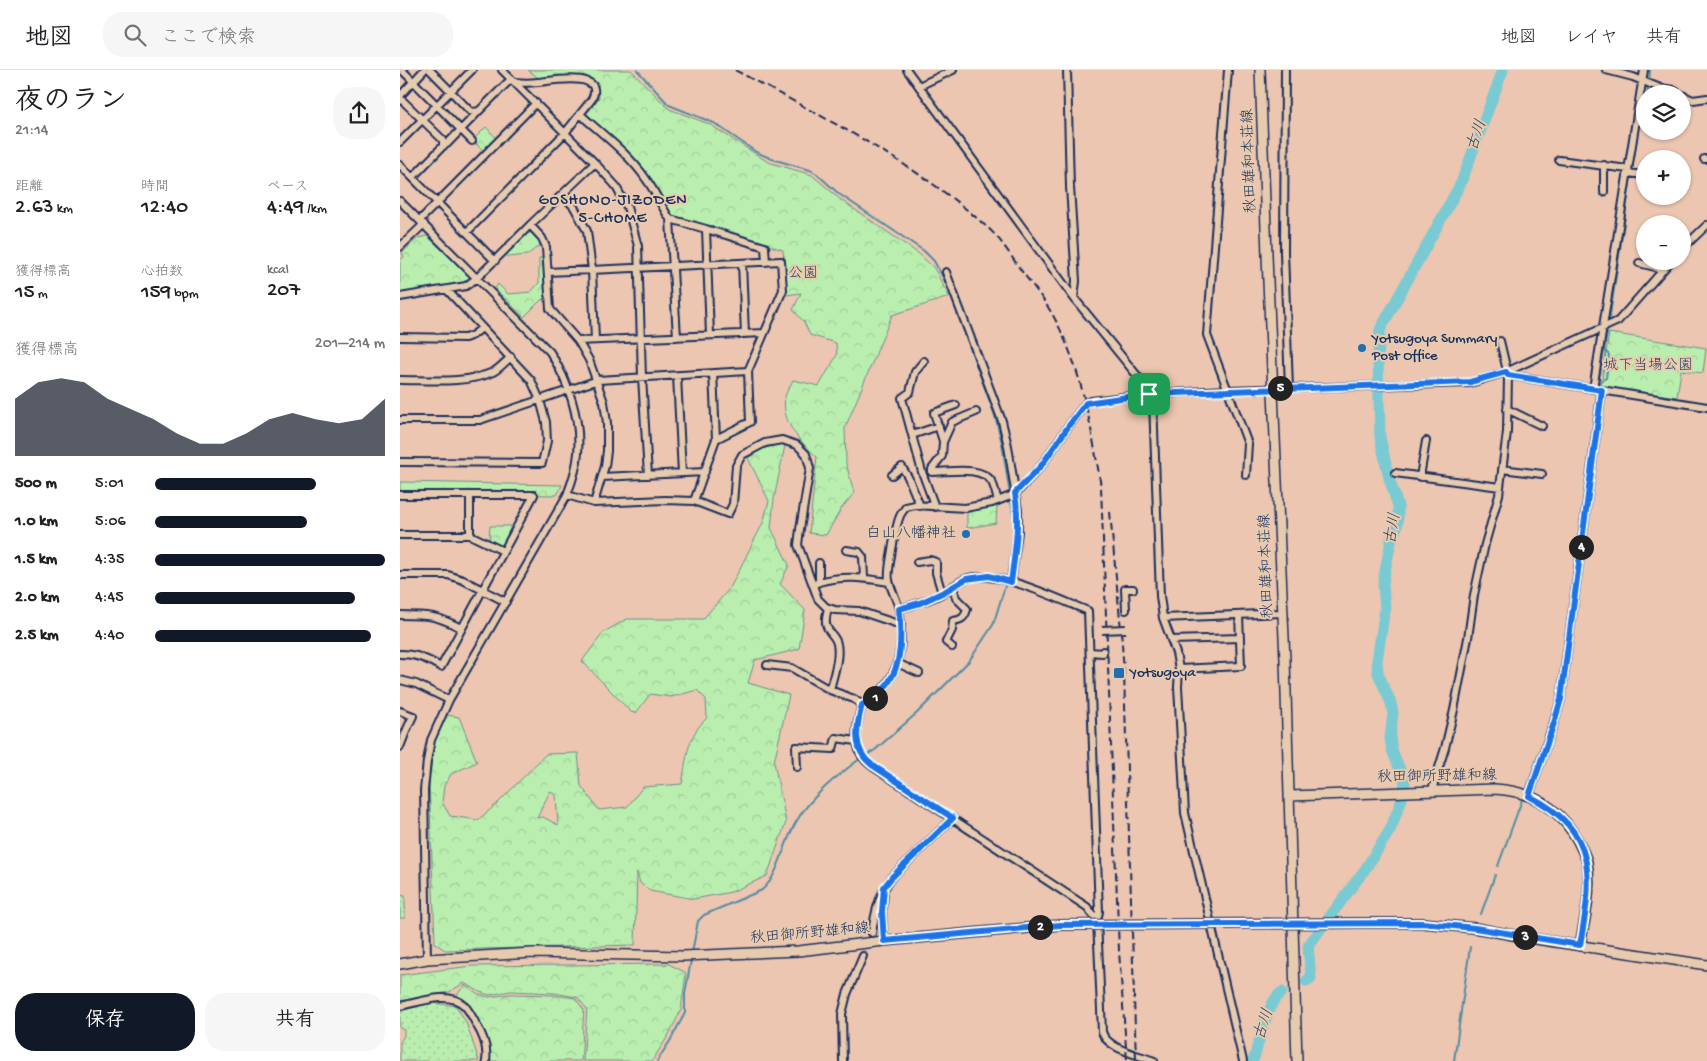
<!DOCTYPE html>
<html lang="ja">
<head>
<meta charset="utf-8">
<style>
  body { margin:0; font-family:"Gochi Hand","Klee One",sans-serif; background:#f6f6f6; color:#202124; height:100vh; display:flex; flex-direction:column; font-size:19px; white-space:nowrap }
  * { box-sizing:border-box; margin:0 }
  p { font-size:16px; color:#757577 }
  .icon { flex:none; width:28px; height:28px; fill:none; stroke:currentColor; stroke-width:2; stroke-linecap:round; stroke-linejoin:round }
  .map { position:relative; flex:1; overflow:hidden }
  .panel { display:flex; flex-direction:column; background:#fff; width:400px }
  .panel>* { flex:none }
  .fabs { position:absolute; left:1236px; top:15px; display:grid; gap:10px }
  .fabs a { display:grid; place-items:center; width:55px; height:55px; border-radius:50%; background:#fff; box-shadow:0 1px 4px #0004; font-size:25px }
  .pin { position:absolute; display:grid; place-items:center; width:42px; height:42px; color:#fff; margin:-21px; border-radius:10px; box-shadow:0 2px 8px #0006 }
  .km { position:absolute; width:25px; height:25px; margin:-12px; border-radius:50%; background:#222; color:#fff; font-size:14px; line-height:25px; text-align:center }
  .round { display:grid; place-items:center; flex:none; width:52px; height:52px; border-radius:20px; background:#f6f6f6 }
  .summary { display:flex; align-items:center; justify-content:space-between; height:85px; padding:0 15px }
  h1 { font-size:28px; font-weight:600; line-height:38px }
  .figures { display:grid; grid-template-columns:repeat(3,1fr); gap:8px; height:85px; padding:5px 15px }
  .figures div { display:grid; align-content:center }
  .figures b { font-size:21px; font-weight:600 }
  .figures small { font-size:14px; font-weight:400 }
  .figures p { font-size:14px }
  .chart { height:140px; padding:10px 15px }
  .chart p { display:flex; justify-content:space-between }
  .chart svg { width:100%; height:90px; margin-top:5px; fill:#111827; opacity:.7 }
  .cta { display:flex; gap:10px; margin-top:auto; padding:10px 15px }
  .cta a { flex:1; height:58px; border-radius:20px; background:#111827; color:#fff; font-size:20px; font-weight:600; line-height:58px; text-align:center }
  .cta a+a { background:#f6f6f6; color:#202124 }
  ul { padding:0 15px; list-style:none; font-size:16px }
  li { display:grid; grid-template-columns:80px 60px 1fr; align-items:center; height:38px }
  li i { height:12px; border-radius:6px; background:#111827 }
  header { display:flex; align-items:center; gap:30px; box-sizing:border-box; height:70px; padding:0 25px; background:#fff; border-bottom:1px solid #e0e0e0 }
  header strong { font-size:24px }
  nav { display:flex; gap:28px; margin-inline-start:auto; font-size:18px }
  .search { width:350px; height:45px; background:#f6f6f6; display:flex; align-items:center; gap:12px; box-sizing:border-box; padding:0 18px; border-radius:20px; color:#757577; font-size:19px }
  main { display:flex; flex:1; min-height:0 }
  .map>svg:first-child { display:block }
  .grass { fill:url(#grass-dots); stroke:#6a8e86 }
  .forest { fill:url(#forest-crowns); stroke:#6a8e86; fill-rule:evenodd }
  .lines { fill:none; stroke-linecap:round; stroke-linejoin:round }
  .stream { stroke:#538ca4; stroke-width:2 }
  .river { stroke:#79cad3; stroke-width:11 }
  .minor-tunnel { stroke:#c2a8a0; stroke-width:6; stroke-dasharray:6 3; stroke-linecap:butt }
  .minor-casing { stroke:#1b2f5e; stroke-width:10 }
  .major-casing { stroke:#1b2f5e; stroke-width:12 }
  .minor { stroke:#e8cbaf; stroke-width:6 }
  .major { stroke:#e8cbaf; stroke-width:9 }
  .rail { stroke:#1b2f5e; stroke-width:2; stroke-dasharray:8 4; stroke-linecap:butt }
  .minor-bridge-casing { stroke:#1b2f5e; stroke-width:10; stroke-linecap:butt }
  .major-bridge-casing { stroke:#1b2f5e; stroke-width:12; stroke-linecap:butt }
  .minor-bridge { stroke:#e8cbaf; stroke-width:6 }
  .major-bridge { stroke:#e8cbaf; stroke-width:9 }
  .route-casing { stroke:#fff; stroke-width:10 }
  .route { stroke:#1a73e8; stroke-width:6 }
  .poi-dot { fill:#1f6fb2; stroke:#e8cbaf; stroke-width:2 }
  .labels { text-anchor:middle; dominant-baseline:central; stroke-width:4; stroke-linejoin:round; paint-order:stroke }
  .street-label { font-size:15px; fill:#1b2f5e; stroke:#e8cbaf }
  .park-label { font-size:15px; fill:#2b4266; stroke:#e8cbaf }
  .poi-label { font-size:15px; fill:#1b2f5e; stroke:#e8cbaf; text-anchor:start }
  .water-label { font-size:16px; font-style:italic; fill:#243e6a; stroke:#e8cbaf }
  .neighbourhood-label { font-size:16px; letter-spacing:1px; fill:#1b2f5e; stroke:#e8cbaf }
</style>
</head>
<body>
<header>
<strong>地図</strong>
<div class="search"><svg class="icon" aria-label="search" viewBox="0 0 24 24"><circle cx="10" cy="10" r="6"/><path d="M15 15l6 6"/></svg>ここで検索</div>
<nav><a>地図</a><a>レイヤ</a><a>共有</a></nav>
</header>
<main>
<section class="panel">
<div class="summary"><div><h1>夜のラン</h1><p>21:14</p></div><a class="round"><svg class="icon" aria-label="share" viewBox="0 0 24 24"><path d="M12 15V3M7 8l5-5 5 5M5 13v7h14v-7"/></svg></a></div>
<div class="figures">
<div><p>距離</p><b>2.63<small> km</small></b></div>
<div><p>時間</p><b>12:40</b></div>
<div><p>ペース</p><b>4:49<small> /km</small></b></div>
</div>
<div class="figures">
<div><p>獲得標高</p><b>15<small> m</small></b></div>
<div><p>心拍数</p><b>159<small> bpm</small></b></div>
<div><p>kcal</p><b>207</b></div>
</div>
<div class="chart"><p><span>獲得標高</span>201–214 m</p>
<svg viewBox="0 0 160 44" preserveAspectRatio="none"><path d="M0 44V16L10 8L20 6L30 8L40 16L50 21L60 26L70 33L80 38L90 38L100 33L110 26L120 23L130 26L140 28L150 26L160 16V44z"/></svg>
</div>
<ul>
<li><b>500 m</b>5:01<i style="width:70%"></i></li>
<li><b>1.0 km</b>5:06<i style="width:66%"></i></li>
<li><b>1.5 km</b>4:35<i style="width:100%"></i></li>
<li><b>2.0 km</b>4:45<i style="width:87%"></i></li>
<li><b>2.5 km</b>4:40<i style="width:94%"></i></li>
</ul>
<div class="cta"><a>保存</a><a>共有</a></div>
</section>
<div class="map">
<svg width="1307" height="991" viewBox="0 0 1307 991">
  <defs>
    <pattern id="grass-dots" width="8" height="8" patternUnits="userSpaceOnUse" patternTransform="scale(1.25)"><rect width="8" height="8" fill="#baeeaf"/><path d="M2 2h.1M6 6h.1" fill="none" stroke="#9fcc99" stroke-width="1.8" stroke-linecap="round"/></pattern>
    <pattern id="forest-crowns" width="20" height="18" patternUnits="userSpaceOnUse" patternTransform="scale(1.25)"><rect width="20" height="18" fill="#baeeaf"/><path d="M2 6a3 3 0 1 1 6 0M12 15a3 3 0 1 1 6 0" fill="none" stroke="#9fcc99"/></pattern>
  </defs>
  <rect width="100%" height="100%" fill="#ecc6b0"/>
  <filter id="ink" filterUnits="userSpaceOnUse"><feTurbulence type="fractalNoise" baseFrequency=".02" numOctaves="2"/><feDisplacementMap in="SourceGraphic" scale="10" xChannelSelector="R" yChannelSelector="G"/><feConvolveMatrix kernelMatrix="1 2 1 2 8 2 1 2 1" color-interpolation-filters="sRGB"/></filter>
  <g filter="url(#ink)">
    <path class="grass" d="M0,825l5,1v22h-5z
      M32,933l24,3 10,16 13,39h-79v-19l4,-6v-6l-4,-2v-17z"/>
    <path class="forest" d="M128,0h103l38,39 40,15 59,38 44,13 29,25 78,54 15,14 15,29 -57,18 -47,113 1,35 8,30 -13,16 -15,26 -17,-2 8,-76c-17,-16 -36,-34 -32,-60 1,-5 6,-12 8,-17l26,6 18,-31 -1,-12 -26,-8 -6,-13 -11,-12 8,-17 -15,2 -3,-45 -111,-35 -18,-32 -62,-59 -5,-11 12,-15 -1,-15 -16,-7 -42,3z
      M86,57l12,13 -13,12 -7,-6 -3,-5v-3z
      M127,163h5l7,8 1,4 -13,10 -19,2 -2,-2z
      M27,166l43,40 -8,9 -58,9 -4,-4v-30l4,-3 -2,-4 16,-15z
      M139,188h5l3,47 -5,-6 -18,18 -29,-28 3,-5 10,10 23,-2 8,-9z
      M1209,263l97,15 -3,25 -22,-3 -4,27 -76,-11z
      M380,374l5,1 -11,54 -3,29 18,37 -9,19 25,26 -6,39 -44,11 -7,23 41,12 -15,67 12,60 -19,54 -36,16 -37,7 -44,-8 -10,-8 -3,-11 -2,73 -190,5 -10,-7 -6,-164 5,-37 12,-27 13,2 18,45 -26,12 -7,12 -2,16 8,14 28,4 20,-17 48,-49 32,-1 3,33 18,24 28,-3 16,-20 39,-3c5,-26 4,-47 25,-66l-1,-19 -9,-9 -26,7 -21,-3 -14,19 -5,-1 -49,-51 22,-29 23,-13h76l27,-31 33,-65 6,-22 -21,-43 14,-9zM150,721l6,4 2,30 -15,-8 -6,1z
      M0,412l162,3 -5,10 -157,-2z
      M597,436l-1,17 -29,5v-17z
      M90,456h21l-8,18 -3,2 -11,-5z
      M269,894l17,9 -5,37 -13,26 -16,25h-69l4,-52 -10,-12 -23,-4 -43,-2 -22,4 -9,-3 -16,-9 -15,9 -49,9v-26l72,-9z
      M65,915l13,9 11,3 22,-3 42,1 22,3 9,12c-2,17 -1,34 -3,51h-90l-4,-23 -21,-34 -10,-8z"/>
    <g class="lines">
      <path class="stream" d="M237,0l32,35 45,18 42,29 16,7 38,11 7,4 22,20 85,57 10,10 13,24 48,131 7,27 12,78 -3,37 -4,21
        M1249,12l1,-12
        M1247,24l2,-8
        M1232,101l7,-48 6,-22
        M1209,252l22,-146
        M1198,313l8,-5 3,-23 -5,-5
        M465,686l10,-6 42,-37 52,-52 24,-36 13,-42
        M1126,721l31,-91 42,-321 9,-52
        M1098,796l25,-69
        M1081,844l14,-39
        M292,883l6,-32 6,-6 58,-25c17,-14 22,-48 34,-68 15,-26 41,-46 65,-64
        M257,991l13,-20 15,-28v-19l6,-34
        M1054,991l16,-114"/>
      <path class="river" d="M906,911l5,-3 -3,-32 58,-78 24,-38 12,-31 3,-17 -13,-32 -2,-11 3,-26 -2,-10 -13,-30 -1,-12 8,-53 -2,-23 1,-10 8,-38 5,-10 1,-10v-11l-9,-28 -9,-41 -2,-79 2,-28 81,-147 42,-113
        M853,991c6,-17 14,-60 29,-69"/>
      <path class="minor-tunnel" d="M463,886l9,-23"/>
      <g class="minor-casing">
        <path id="minor" d="M2,0l70,71
          M30,0l40,41 4,1 5,-1 32,-32
          M102,0l93,93 20,22 12,22 11,39 4,131 6,98
          M507,0l167,228 70,86 9,17 7,195 3,22 13,35 3,16 -1,18 7,126 58,248
          M667,0l3,117 6,94 -2,17
          M828,0l-21,265 41,109 -2,31
          M885,0l-1,182 5,136
          M1206,0l27,7 27,11 13,2 7,4
          M519,16l34,-16
          M1282,25l11,5 14,-2
          M0,26l24,-26
          M0,28l43,42v6l-30,31
          M180,44c22,20 49,40 66,65 9,12 15,27 24,40
          M0,72l72,-72
          M43,76l4,-2 31,-32
          M1304,89h3
          M1159,90l69,9
          M0,95l95,96
          M1227,103l18,2
          M1204,122v-27
          M163,125l11,12 13,24 5,39 3,70
          M0,131l150,151c18,29 31,66 28,101 -1,14 -6,29 -11,42l-118,205 -18,40 -4,21 -3,29 3,169
          M20,150l116,-117
          M130,155l12,13 4,9 4,62 28,32 11,19 15,42 3,21v28l-2,15 -11,37
          M306,159l59,18 1,15
          M67,162l98,-99 27,-34c14,-29 -41,-18 -54,-17 -8,1 -15,1 -23,0
          M0,177l24,-23
          M1282,179l25,-24
          M342,193l3,71
          M1239,193l16,4 6,5
          M148,202l233,-11 2,29 -35,81 2,51 -34,17
          M546,202l56,149 6,25 10,64v22l-7,50
          M0,227l66,-11 11,-8 53,-53 65,-62
          M0,267l65,1 8,-3 9,-7
          M277,267l-7,-118 36,10 4,106
          M178,271l186,-8
          M524,291l-9,11 -5,20 -8,6 20,74 13,35
          M1108,305l199,32
          M277,306l5,97
          M0,310c28,0 67,4 93,-8 6,-3 12,-10 18,-15
          M1193,319l51,-319
          M1107,339l35,17
          M576,342l-24,10 -9,20 -1,14 -10,13v3c17,0 50,-7 60,10 3,6 4,13 6,19
          M0,350h80l118,-40 150,-9
          M512,365l27,-9
          M543,371l-9,-28 22,-8
          M0,392l142,1 5,-22 -1,-19 -6,-22 -9,-20 -84,-90
          M1102,399l40,5
          M995,403l105,14
          M492,405l10,-8 6,10 12,29
          M202,407l103,-5
          M1020,407l6,-36
          M0,425h134l-93,172c-14,-8 -25,-13 -41,-13
          M167,425l27,8 71,-3 29,1 34,13 5,-10 3,-38 6,-11 23,-12 17,-3 15,5 9,9 4,14 -10,61 -2,16 20,54 8,8 9,3 24,1 42,14
          M294,431l22,-62 -3,-66
          M0,465h70l33,16
          M70,465v-40
          M446,480l13,2 4,5 1,21
          M517,492l13,-2 6,2v11l6,20
          M0,505h48l15,5 43,22
          M419,512c25,-7 45,-4 70,0
          M417,513l2,-1v-19
          M428,538c-1,5 -4,13 -1,19 2,6 9,10 10,17 3,14 -4,32 -7,46
          M499,539c15,-4 32,-9 46,-17 7,-5 15,-11 23,-14 31,-8 90,21 120,33l11,301 -2,8 5,112c5,17 37,23 52,29
          M726,540l-1,-21h8
          M0,545c28,0 36,0 61,13
          M763,548l119,-5
          M771,570l69,-2
          M552,577l-6,-5 6,-12 1,-9c8,-1 12,-3 14,-12l-11,-11 -3,-12
          M690,582l13,1v-2
          M497,593l22,10
          M367,595l25,3 38,22 24,9 8,6
          M779,599l62,-3 -2,-51
          M0,610l16,4 33,16
          M0,641l13,5 -6,13 -7,18
          M397,697l-1,-20 37,2 3,-11 20,3
          M1032,720l13,-42 9,-38 14,-72 6,-43 11,-51 14,-49 8,-63 1,-57 -8,-34
          M1129,726l25,-73 7,-24 41,-309
          M484,824l-2,18 2,29
          M697,850l-10,-13 -195,-128c-9,-6 -19,-11 -26,-18 -15,-15 -9,-39 -4,-56 37,-19 43,-58 37,-96 -2,-10 -8,-18 -10,-29 -2,-8 7,-55 11,-64 1,-3 4,-6 6,-9l9,-2 50,3 27,-5 21,-8 7,-6 21,-23 29,-42 16,-21 5,-2 58,-7 78,-4 243,-7 36,-11 112,-51 53,-60
          M472,863c3,-21 7,-39 20,-56l61,-59
          M0,936c18,-3 48,-16 64,-1 5,5 9,13 12,19 7,11 12,24 10,37
          M443,991l-1,-47 5,-20 16,-38"/>
      </g>
      <g class="major-casing">
        <path id="major" d="M860,0l8,211 17,379 12,401
          M889,726l206,-7c37,2 65,19 83,52 3,6 7,14 9,21 5,27 -2,57 -7,83
          M959,853h63l53,5 54,10 178,27
          M0,894l27,-5 106,-6 150,3 115,-5 86,-10 177,-16"/>
      </g>
      <use href="#minor" class="minor"/>
      <use href="#major" class="major"/>
      <path class="rail" d="M335,0c87,47 179,91 253,158 14,12 24,30 35,45 12,15 25,32 34,50 26,51 35,108 44,164l18,464 8,110
        M710,442l11,118 3,43 12,388"/>
      <g class="minor-bridge-casing">
        <path id="minor-bridge" d="M702,560l24,-1"/>
      </g>
      <g class="major-bridge-casing">
        <path id="major-bridge" d="M661,855l298,-2"/>
      </g>
      <use href="#minor-bridge" class="minor-bridge"/>
      <use href="#major-bridge" class="major-bridge"/>
    </g>
  </g>
  <g class="lines" filter="url(#ink)">
    <g class="route-casing">
      <path id="route" d="M1106,302l2,3 94,15 -41,309 -7,24 -25,73c70,35 63,83 51,149l-105,-17 -53,-5 -362,2 -176,16 -2,-29 2,-25 8,-10 61,-59 -81,-53c-20,-15 -16,-38 -10,-60 40,-20 41,-57 37,-96l21,-6 24,-11 22,-13 23,-3 22,6c4,-30 9,-59 4,-89l26,-27 29,-42 16,-21 63,-9 321,-12z"/>
    </g>
    <use href="#route" class="route"/>
  </g>
  <g class="poi-dot">
    <circle cx="962" cy="278" r="5"/>
    <circle cx="566" cy="464" r="5"/>
    <rect x="713" y="597" width="12" height="12" rx="2.5"/>
  </g>
  <g class="labels">
    <g class="street-label">
      <text transform="translate(850 91) rotate(-92)">秋田雄和本荘線</text>
      <text transform="translate(867 496) rotate(-92)">秋田雄和本荘線</text>
      <text transform="translate(1037 707) rotate(-1)">秋田御所野雄和線</text>
      <text transform="translate(410 864) rotate(-5)">秋田御所野雄和線</text>
    </g>
    <g class="park-label">
      <text x="403" y="204">公園</text>
      <text x="1248" y="296">城下当場公園</text>
    </g>
    <g class="poi-label">
      <text x="972" y="269">Yotsugoya Summary<tspan x="972" dy="17">Post Office</tspan></text>
      <text x="556" y="464" text-anchor="end">白山八幡神社</text>
      <text x="730" y="603">Yotsugoya</text>
    </g>
    <g class="water-label">
      <text transform="translate(1078 66) rotate(-70)">古川</text>
      <text transform="translate(994 459) rotate(-80)">古川</text>
      <text transform="translate(865 955) rotate(-71)">古川</text>
    </g>
    <g class="neighbourhood-label">
      <text x="213" y="131">GOSHONO-JIZODEN<tspan x="213" dy="18">5-CHOME</tspan></text>
    </g>
  </g>
</svg>
<div class="fabs">
<a><svg class="icon" aria-label="layers" viewBox="0 0 24 24"><path d="M12 4l9 5-9 5-9-5zM3 14l9 5 9-5"/></svg></a>
<a>+</a>
<a>−</a>
</div>
<div class="pin" style="left:749px;top:324px;background:#1e9e55"><svg class="icon" aria-label="arrive" viewBox="0 0 24 24"><path d="M6 21V4h12l-3 4 3 4H6"/></svg></div>
<b class="km" style="left:475px;top:628px">1</b>
<b class="km" style="left:640px;top:857px">2</b>
<b class="km" style="left:1125px;top:867px">3</b>
<b class="km" style="left:1181px;top:477px">4</b>
<b class="km" style="left:880px;top:318px">5</b>
</div>
</main>
</body>
</html>
